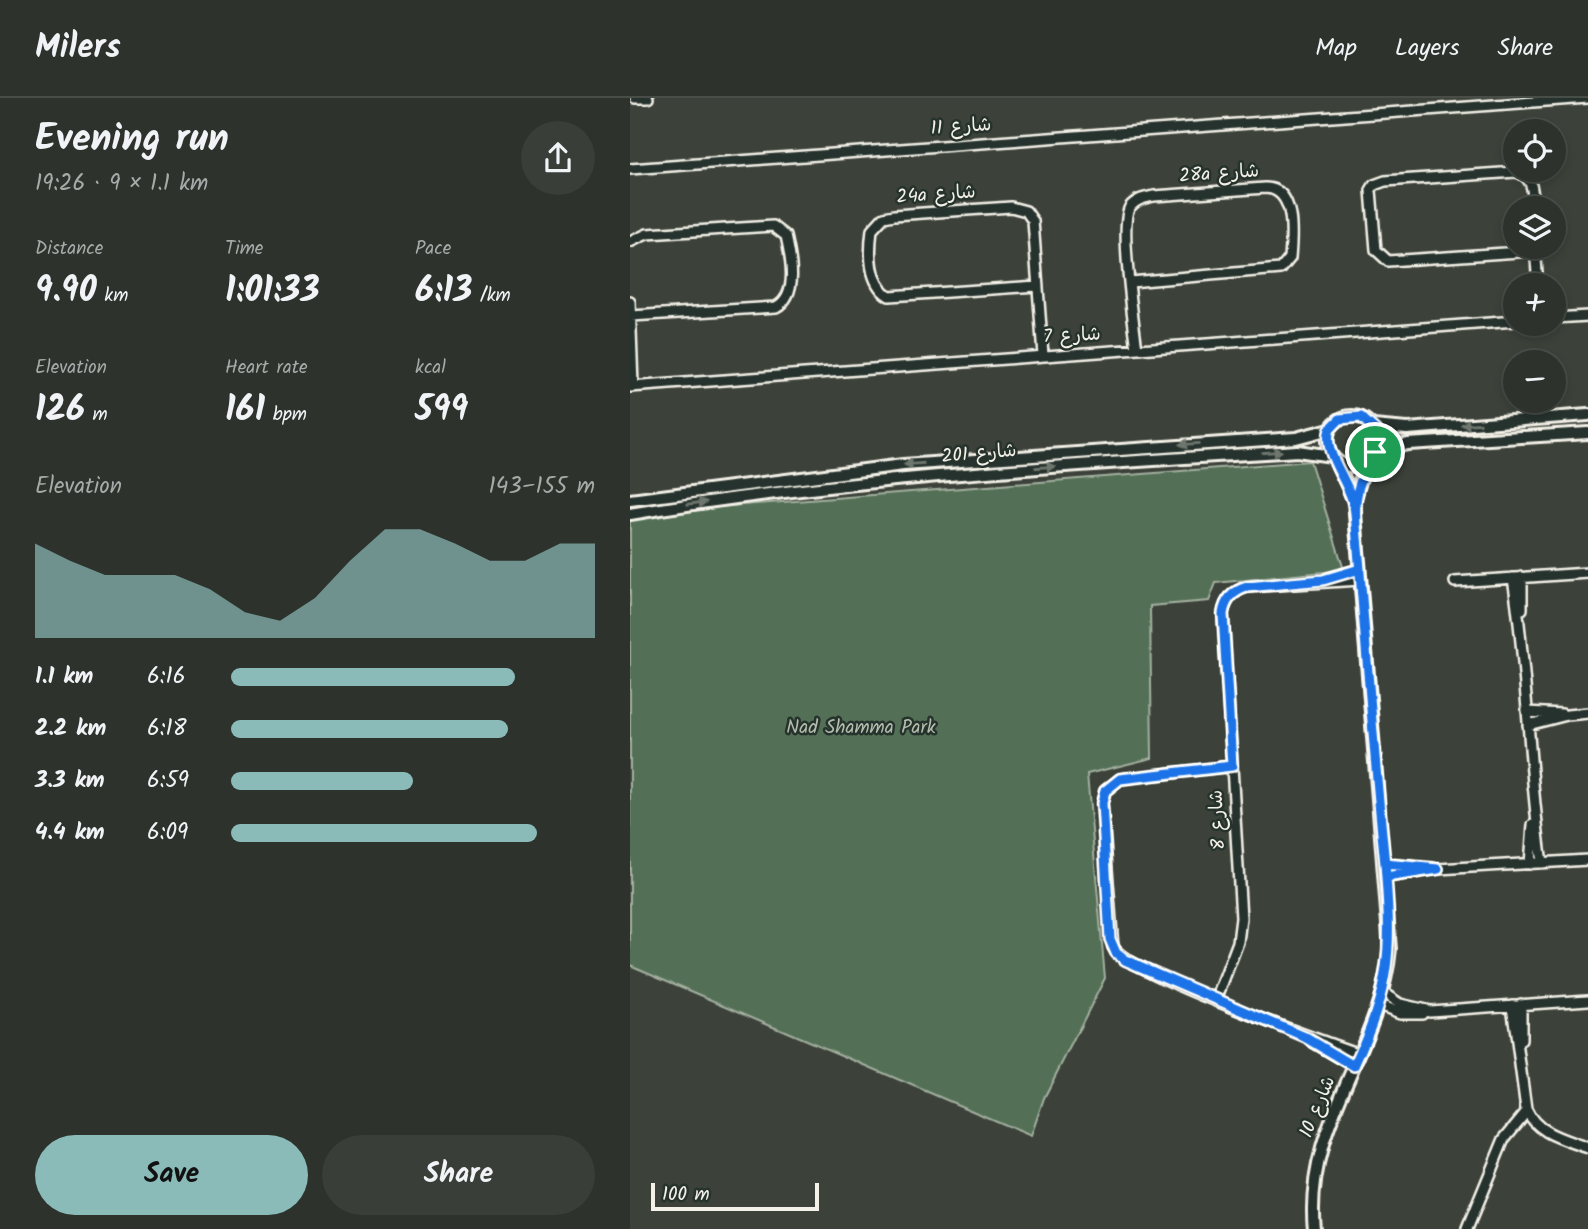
<!DOCTYPE html>
<html lang="en">
<head>
<meta charset="utf-8">
<style>
  body { margin:0; font-family:Kalam,"Playpen Sans Arabic",sans-serif; background:#393e38; color:#f1f3f6; height:100vh; display:flex; flex-direction:column; font-size:26px; white-space:nowrap }
  * { box-sizing:border-box; margin:0 }
  p { font-size:23px; color:#a7aaa9 }
  .icon { flex:none; width:38px; height:38px; fill:none; stroke:currentColor; stroke-width:2; stroke-linecap:round; stroke-linejoin:round }
  .map { position:relative; flex:1; overflow:hidden }
  .drawer { display:flex; flex-direction:column; background:#2d322c; width:630px }
  .drawer>* { flex:none }
  .fabs { position:absolute; left:873px; top:21px; display:grid; gap:14px }
  .fabs a { display:grid; place-items:center; width:63px; height:63px; border-radius:50%; background:#2d322c; box-shadow:0 4px 10px #0003,0 0 0 2px #484d48; font-size:35px }
  .scale { position:absolute; left:21px; bottom:18px; width:168px; box-sizing:border-box; padding-left:7px; border:4px solid #f4f1e8; border-top:0; font-size:19px; line-height:24px; white-space:nowrap; color:#f4f1e8; -webkit-text-stroke:5px #26332d; paint-order:stroke }
  .pin { position:absolute; display:grid; place-items:center; width:60px; height:60px; color:#fff; margin:-30px; border:4px solid #fff; border-radius:50%; box-shadow:0 2px 7px #0007 }
  .round { display:grid; place-items:center; flex:none; width:74px; height:74px; border-radius:37px; background:#393e38 }
  .head { display:flex; align-items:center; justify-content:space-between; height:119px; padding:0 35px }
  h1 { font-size:38px; font-weight:700; line-height:52px }
  .stats { display:grid; grid-template-columns:repeat(3,1fr); gap:10px; height:119px; padding:7px 35px }
  .stats div { display:grid; align-content:center }
  .stats b { font-size:35px; font-weight:700 }
  .stats small { font-size:19px; font-weight:400 }
  .stats p { font-size:19px }
  .chart { height:196px; padding:14px 35px }
  .chart p { display:flex; justify-content:space-between }
  .chart svg { width:100%; height:126px; margin-top:7px; fill:#8bbbb9; opacity:.7 }
  .cta { display:flex; gap:14px; margin-top:auto; padding:14px 35px }
  .cta a { flex:1; height:80px; border-radius:42px; background:#8bbbb9; color:#111; font-size:28px; font-weight:700; line-height:80px; text-align:center }
  .cta a+a { background:#393e38; color:#f1f3f6 }
  ul { padding:0 35px; list-style:none; font-size:23px }
  li { display:grid; grid-template-columns:112px 84px 1fr; align-items:center; height:52px }
  li i { height:18px; border-radius:9px; background:#8bbbb9 }
  header { display:flex; align-items:center; gap:42px; box-sizing:border-box; height:98px; padding:0 35px; background:#2d322c; border-bottom:2px solid #484d48 }
  header strong { font-size:33px }
  nav { display:flex; gap:38px; margin-inline-start:auto; font-size:24px }
  main { display:flex; flex:1; min-height:0 }
  .map>svg:first-child { display:block }
  .green { fill:#536f57; stroke:#a4b0a0; stroke-width:2 }
  .lines { fill:none; stroke-linecap:round; stroke-linejoin:round }
  .minor-casing { stroke:#f4f1e8; stroke-width:14 }
  .tertiary-casing { stroke:#f4f1e8; stroke-width:16 }
  .minor { stroke:#26332d; stroke-width:9 }
  .tertiary { stroke:#26332d; stroke-width:10 }
  .oneway { fill:#6e766e }
  .route-casing { stroke:#fff; stroke-width:14 }
  .route { stroke:#1a73e8; stroke-width:9 }
  .labels { text-anchor:middle; dominant-baseline:central; stroke-width:5; stroke-linejoin:round; paint-order:stroke }
  .street-label { font-size:19px; fill:#f4f1e8; stroke:#26332d }
  .park-label { font-size:19px; fill:#b4bdae; stroke:#26332d }
</style>
</head>
<body>
<header>
<strong>Milers</strong>
<nav><a>Map</a><a>Layers</a><a>Share</a></nav>
</header>
<main>
<section class="drawer">
<div class="head"><div><h1>Evening run</h1><p>19:26 · 9 × 1.1 km</p></div><a class="round"><svg class="icon" aria-label="share" viewBox="0 0 24 24"><path d="M12 15V3M7 8l5-5 5 5M5 13v7h14v-7"/></svg></a></div>
<div class="stats">
<div><p>Distance</p><b>9.90<small> km</small></b></div>
<div><p>Time</p><b>1:01:33</b></div>
<div><p>Pace</p><b>6:13<small> /km</small></b></div>
</div>
<div class="stats">
<div><p>Elevation</p><b>126<small> m</small></b></div>
<div><p>Heart rate</p><b>161<small> bpm</small></b></div>
<div><p>kcal</p><b>599</b></div>
</div>
<div class="chart"><p><span>Elevation</span>143–155 m</p>
<svg viewBox="0 0 160 44" preserveAspectRatio="none"><path d="M0 44V11L10 17L20 22L30 22L40 22L50 27L60 35L70 38L80 30L90 17L100 6L110 6L120 11L130 17L140 17L150 11L160 11V44z"/></svg>
</div>
<ul>
<li><b>1.1 km</b>6:16<i style="width:78%"></i></li>
<li><b>2.2 km</b>6:18<i style="width:76%"></i></li>
<li><b>3.3 km</b>6:59<i style="width:50%"></i></li>
<li><b>4.4 km</b>6:09<i style="width:84%"></i></li>
</ul>
<div class="cta"><a>Save</a><a>Share</a></div>
</section>
<div class="map">
<svg width="958" height="1131" viewBox="0 0 958 1131">
  <rect width="100%" height="100%" fill="#3c423a"/>
  <filter id="ink" filterUnits="userSpaceOnUse"><feTurbulence type="fractalNoise" baseFrequency=".0143" numOctaves="2"/><feDisplacementMap in="SourceGraphic" scale="14" xChannelSelector="R" yChannelSelector="G"/><feConvolveMatrix kernelMatrix="1 2 1 2 8 2 1 2 1" color-interpolation-filters="sRGB"/></filter>
  <g filter="url(#ink)">
    <path class="green" d="M680,363l34,109 -128,13 -7,18 -59,5 2,152 -65,16 18,204 -61,120 -13,38 -401,-171v-445l36,-9z"/>
    <g class="lines">
      <g class="minor-casing">
        <path id="minor" d="M5,0h13
          M0,71l958,-71
          M903,110c0,-16 1,-31 -17,-36l-131,9 -11,4 -3,5 5,60 12,11 147,-10
          M0,144l17,-8 126,-8 13,10c5,22 13,59 -10,71l-145,9
          M905,149l3,38
          M500,184l151,-13 9,-11c2,-23 6,-70 -25,-70l-111,8c-9,2 -18,3 -24,11 -11,14 4,119 7,142
          M407,188l-148,10c-21,-13 -20,-43 -17,-66l12,-13 10,-2 117,-8 15,4 7,10 10,134
          M0,204l3,84
          M924,220l34,-2
          M0,289l886,-66
          M698,480l32,-9
          M883,480c15,94 15,191 29,285
          M825,484l133,-9
          M892,511v-32
          M897,614l35,2
          M898,627l39,-10 21,-2
          M602,668l-112,13 -15,12 -3,12 11,144c17,27 206,93 246,107
          M755,766l48,4
          M900,766l3,-39
          M756,779l52,-8 150,-9
          M753,895l17,11 30,7 158,-11
          M586,902l22,-58 3,-24 -18,-304c2,-14 10,-23 24,-27l114,-7
          M749,907l21,8h22
          M882,907l14,104c11,25 38,30 62,39
          M891,942v-36
          M681,943l43,25
          M837,1131l37,-90 23,-28"/>
      </g>
      <g class="tertiary-casing">
        <path id="tertiary" d="M697 343a25 25 0 1 1 50 0a25 25 0 1 1-50 0Z
          M743,328l34,3 181,-14
          M745,354l33,-8 180,-11
          M706,362l18,41
          M0,402l273,-35 393,-27 34,-9
          M0,416c221,-37 444,-49 667,-63l35,5
          M684,1131c-11,-103 67,-181 76,-280l-36,-448 12,-39"/>
      </g>
      <use href="#minor" class="minor"/>
      <use href="#tertiary" class="tertiary"/>
    </g>
    <defs><path id="oneway-solid" d="M-6-.8H1V-3.2L6.5 0L1 3.2V.8H-6Z" transform="scale(1.75)"/></defs>
    <g class="oneway">
      <use href="#oneway-solid" transform="translate(841 326) rotate(176)"/>
      <use href="#oneway-solid" transform="translate(559 346) rotate(177)"/>
      <use href="#oneway-solid" transform="translate(642 354) rotate(-4)"/>
      <use href="#oneway-solid" transform="translate(284 366) rotate(176)"/>
      <use href="#oneway-solid" transform="translate(415 369) rotate(-4)"/>
      <use href="#oneway-solid" transform="translate(67 405) rotate(-8)"/>
    </g>
  </g>
  <g class="lines" filter="url(#ink)">
    <g class="route-casing">
      <path id="route" d="M745,354c-28,43 -19,68 -15,117l-37,11 -76,7c-14,4 -22,13 -24,27l9,152 -112,13 -15,12 -3,12 8,136 6,14 9,7 182,78 47,28c37,-82 38,-113 31,-202l53,5 -52,8 -1,-13c-12,-117 -20,-234 -30,-351 -2,-29 -34,-59 -25,-84l10,-10 21,-2 15,14 -1,21"/>
    </g>
    <use href="#route" class="route"/>
  </g>
  <g class="labels">
    <g class="street-label">
      <text transform="translate(331 29) rotate(-4)">شارع 11</text>
      <text transform="translate(589 76) rotate(-4)">28a شارع</text>
      <text transform="translate(306 97) rotate(-4)">24a شارع</text>
      <text transform="translate(442 238) rotate(-3)">شارع 7</text>
      <text transform="translate(349 356) rotate(-5)">شارع 201</text>
      <text transform="translate(588 722) rotate(-93)">شارع 8</text>
      <text transform="translate(688 1009) rotate(-68)">شارع 10</text>
    </g>
    <g class="park-label">
      <text x="231" y="630">Nad Shamma Park</text>
    </g>
  </g>
</svg>
<div class="fabs">
<a><svg class="icon" aria-label="locate" viewBox="0 0 24 24"><circle cx="12" cy="12" r="6"/><path d="M12 2v4M12 18v4M2 12h4M18 12h4"/></svg></a>
<a><svg class="icon" aria-label="layers" viewBox="0 0 24 24"><path d="M12 4l9 5-9 5-9-5zM3 14l9 5 9-5"/></svg></a>
<a>+</a>
<a>−</a>
</div>
<div class="scale">100 m</div>
<div class="pin" style="left:745px;top:354px;background:#1e9e55"><svg class="icon" aria-label="arrive" viewBox="0 0 24 24"><path d="M6 21V4h12l-3 4 3 4H6"/></svg></div>
</div>
</main>
</body>
</html>
